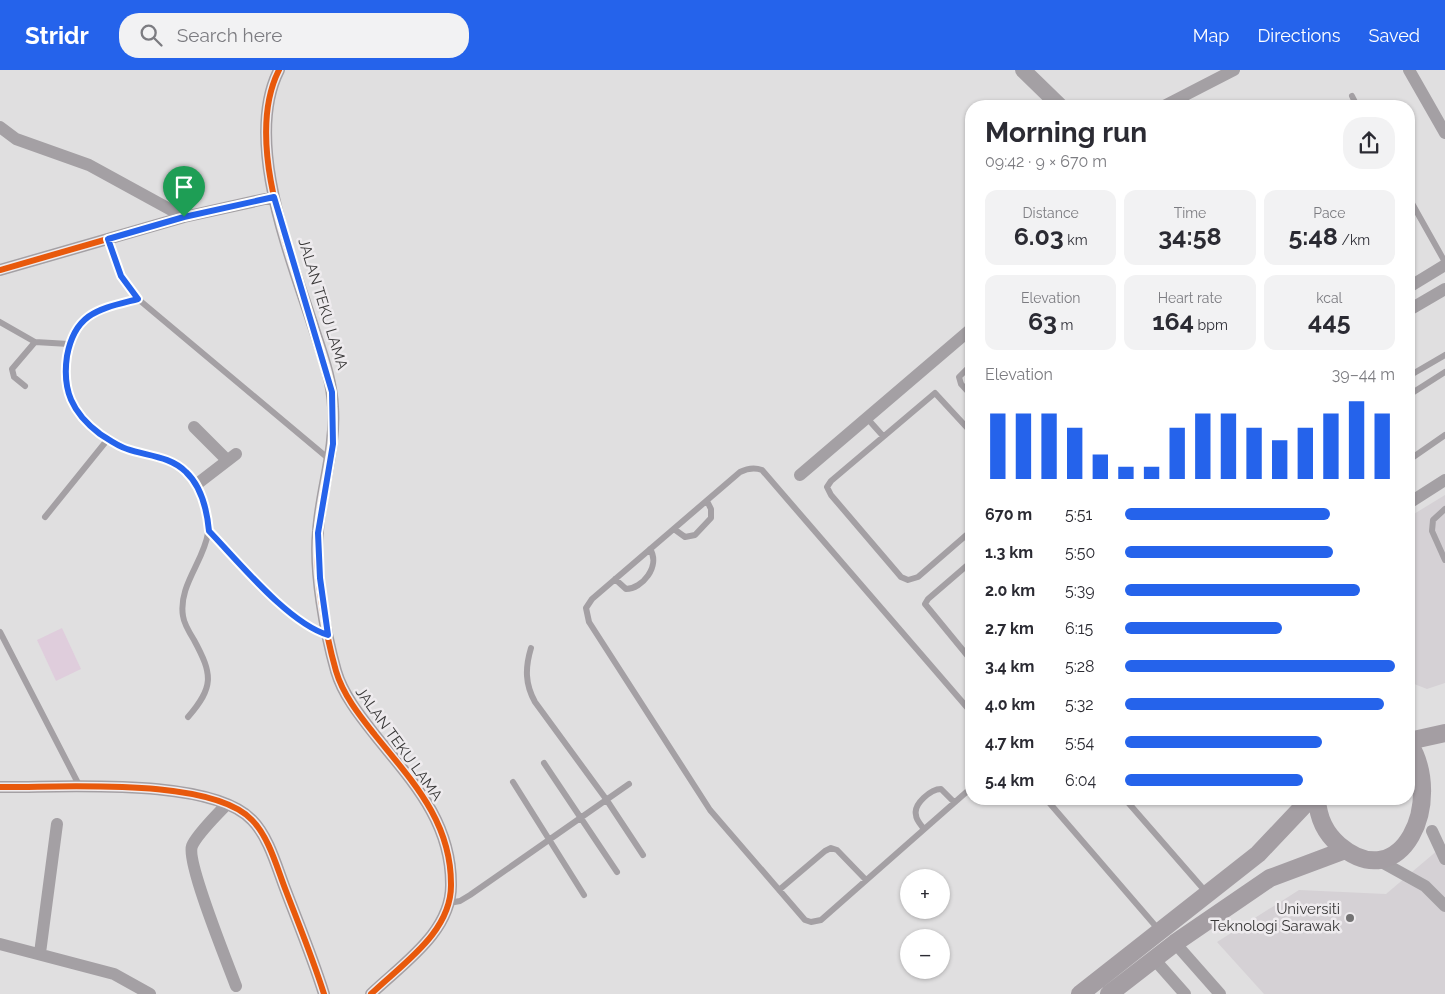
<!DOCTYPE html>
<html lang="en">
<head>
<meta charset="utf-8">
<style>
  body { margin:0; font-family:Raleway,sans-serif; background:#f2f2f3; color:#2b2b33; height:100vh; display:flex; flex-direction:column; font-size:19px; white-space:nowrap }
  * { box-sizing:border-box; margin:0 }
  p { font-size:16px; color:#7c7c81 }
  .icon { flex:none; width:28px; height:28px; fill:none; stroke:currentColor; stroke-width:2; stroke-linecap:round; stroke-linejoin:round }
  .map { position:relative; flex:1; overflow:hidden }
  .drawer { position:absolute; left:965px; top:30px; width:450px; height:705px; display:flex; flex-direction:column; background:#fff; border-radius:20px; box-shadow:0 1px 4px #0004 }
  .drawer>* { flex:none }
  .buttons { position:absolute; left:900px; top:799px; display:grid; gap:10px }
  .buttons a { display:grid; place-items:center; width:50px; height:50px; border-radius:50%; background:#fff; box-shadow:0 1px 4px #0004; font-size:25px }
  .pin { position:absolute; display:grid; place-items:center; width:42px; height:42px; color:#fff; margin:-51px -21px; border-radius:50% 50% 50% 0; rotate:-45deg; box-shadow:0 0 5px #0007 }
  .pin .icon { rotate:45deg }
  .round { display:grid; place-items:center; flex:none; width:52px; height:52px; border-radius:20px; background:#f2f2f3 }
  .head { display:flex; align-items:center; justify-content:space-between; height:85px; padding:0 20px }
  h1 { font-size:28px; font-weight:700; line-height:38px }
  .metrics { display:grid; grid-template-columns:repeat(3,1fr); gap:8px; height:85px; padding:5px 20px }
  .metrics div { display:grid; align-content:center; border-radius:12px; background:#f2f2f3; text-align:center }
  .metrics b { font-size:25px; font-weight:700 }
  .metrics small { font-size:14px; font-weight:400 }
  .metrics p { font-size:14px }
  .chart { height:140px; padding:10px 20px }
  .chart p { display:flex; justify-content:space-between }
  .chart svg { width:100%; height:90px; margin-top:5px; stroke:#2563eb; stroke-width:6 }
  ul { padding:0 20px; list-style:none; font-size:16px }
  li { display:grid; grid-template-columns:80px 60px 1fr; align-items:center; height:38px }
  li i { height:12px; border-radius:6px; background:#2563eb }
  header { display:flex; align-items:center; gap:30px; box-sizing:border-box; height:70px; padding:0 25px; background:#2563eb; color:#fff }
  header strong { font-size:24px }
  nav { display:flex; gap:28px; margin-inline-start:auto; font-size:18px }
  .search { width:350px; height:45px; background:#f2f2f3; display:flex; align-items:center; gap:12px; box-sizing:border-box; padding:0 18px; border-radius:20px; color:#7c7c81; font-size:19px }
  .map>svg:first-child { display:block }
  .built { fill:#d5d1d5 }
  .green { fill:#dfcddc }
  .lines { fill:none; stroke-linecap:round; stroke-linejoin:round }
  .service { stroke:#a4a0a4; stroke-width:6 }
  .minor { stroke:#a4a0a4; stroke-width:12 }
  .tertiary { stroke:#a4a0a4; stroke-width:16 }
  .secondary { stroke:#a49ea3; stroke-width:18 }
  .cycleway-casing { stroke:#eeebee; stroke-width:9 }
  .cycleway { stroke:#e8590c; stroke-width:6 }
  .route-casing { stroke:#fff; stroke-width:10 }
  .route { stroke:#2563eb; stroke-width:6 }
  .poi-dot { fill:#737273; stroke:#eeebee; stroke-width:2 }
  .labels { text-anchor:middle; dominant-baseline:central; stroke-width:5; stroke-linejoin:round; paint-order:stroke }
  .street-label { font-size:15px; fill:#393838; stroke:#eeebee }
  .poi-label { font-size:15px; fill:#393838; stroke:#eeebee; text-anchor:end }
</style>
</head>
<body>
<header>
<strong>Stridr</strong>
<div class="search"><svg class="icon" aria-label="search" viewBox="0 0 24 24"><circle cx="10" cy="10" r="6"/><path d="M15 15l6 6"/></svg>Search here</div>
<nav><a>Map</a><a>Directions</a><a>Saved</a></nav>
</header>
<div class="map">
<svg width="1445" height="924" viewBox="0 0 1445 924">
  <rect width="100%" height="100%" fill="#e0dfe0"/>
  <path class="built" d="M1445,425v188l-18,6 -18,-7v-165z
    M1445,774v150h-181l-47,-52 82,-52 87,4z"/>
  <path class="green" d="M62,558l19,41 -25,12 -19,-41z"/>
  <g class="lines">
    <path class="service" d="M1352,26l5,10
      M1409,128l36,64
      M108,169l13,37 17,23 191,160
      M138,229c-37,10 -63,13 -71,56 -7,46 16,77 59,94 24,9 59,8 72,37 5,13 13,33 10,47 -4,28 -30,53 -25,83 1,8 6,16 11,24 19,35 20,47 -6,77
      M0,252l35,20 34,2
      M971,295l-12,12 2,7 10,11
      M1409,306l36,-21
      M25,316l-11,-9 -2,-8 23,-27
      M1409,325l36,-23
      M866,347l17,19
      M971,362l-36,-39 -104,88 -4,6 4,8 70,82 7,3 10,-3 53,-46
      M1409,390l36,-25
      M1445,439l-12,11 -1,11 13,29
      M45,447l63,-78
      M674,459l11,8 10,-2 16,-17v-9l-4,-8
      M209,461c29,30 79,92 118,104
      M971,492l-43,37 -3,5 46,56
      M615,509l11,10c16,0 35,-23 24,-40
      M0,562l79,153
      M531,578c-6,20 -6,36 4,54l71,97 37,56
      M971,642l-209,-242c-8,-3 -14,-2 -22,2l-148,127 -6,9 3,14 121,188 95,110 6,2 10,-2 150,-132
      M544,693l73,109
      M513,712l71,113
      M1046,729l113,131
      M1125,729l81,93
      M924,759c-3,-4 -8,-9 -8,-14 -3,-11 15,-26 25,-26l13,13
      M779,820l46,-39 6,-3 6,2 29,30
      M449,833l11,-2 10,-6 159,-111"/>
    <path class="minor" d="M279,0c-36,71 12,187 35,259 8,25 18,51 19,78 3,42 -12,82 -15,124 -4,40 7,101 18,140 7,24 24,45 39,64 37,46 76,86 76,149 1,48 -49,80 -80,110
      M1409,0l36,63
      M1164,36l70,-36
      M0,57l16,12 73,26 95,52
      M0,200l184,-53 90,-20
      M1409,217l36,-22
      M1409,240l36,-21
      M194,357l33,33
      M800,405l171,-146
      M197,414l39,-30
      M1409,433l36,-23
      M0,717c58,1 210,-11 252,33 17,17 25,48 34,71 13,34 27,68 38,103
      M226,735c-9,10 -29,29 -34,41 -6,16 36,118 44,140
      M1432,761l13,28
      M1378,790l47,26 20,20
      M1175,873l45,51
      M0,874l114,30 36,20
      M40,883l17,-129
      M1154,889l31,35"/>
    <path class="tertiary" d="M1023,0l37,36"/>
    <path class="secondary" d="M1409,671l36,-8
      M1317,729c1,18 8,34 22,46 63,53 106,-44 70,-102
      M1080,924l178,-140 52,-55
      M1109,924l66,-51 95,-65 75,-28"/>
    <g class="cycleway-casing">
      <path id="cycleway" d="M279,0c-36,71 12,187 35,259 8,25 18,51 19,78 3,42 -12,82 -15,124 -4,40 7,101 18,140 7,24 24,45 39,64 37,46 76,86 76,149 1,48 -49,80 -80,110
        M0,200l184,-53 90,-20
        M0,717c58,1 210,-11 252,33 17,17 25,48 34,71 13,34 27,68 38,103"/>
    </g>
    <use href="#cycleway" class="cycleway"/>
  </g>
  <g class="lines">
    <g class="route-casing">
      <path id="route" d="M274,127l58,195 1,52 -15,89 2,45 8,57c-40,-12 -90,-74 -119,-104 -2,-21 -7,-44 -23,-59 -16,-16 -39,-16 -59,-23 -10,-3 -19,-10 -27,-15 -28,-21 -38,-44 -33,-78 8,-44 33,-47 71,-57l-17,-23 -13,-37 76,-22z"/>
    </g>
    <use href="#route" class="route"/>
  </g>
  <circle class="poi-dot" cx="1350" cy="848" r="5"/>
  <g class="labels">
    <g class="street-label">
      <text transform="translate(323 234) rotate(73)">JALAN TEKU LAMA</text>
      <text transform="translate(399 674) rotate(54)">JALAN TEKU LAMA</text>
    </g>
    <g class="poi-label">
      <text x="1340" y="839">Universiti<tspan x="1340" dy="17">Teknologi Sarawak</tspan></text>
    </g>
  </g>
</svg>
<div class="buttons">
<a>+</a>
<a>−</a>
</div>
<div class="pin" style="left:184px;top:147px;background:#1e9e55"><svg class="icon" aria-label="arrive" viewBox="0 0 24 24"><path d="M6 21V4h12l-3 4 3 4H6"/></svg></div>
<section class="drawer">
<div class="head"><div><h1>Morning run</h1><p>09:42 · 9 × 670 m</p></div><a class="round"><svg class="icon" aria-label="share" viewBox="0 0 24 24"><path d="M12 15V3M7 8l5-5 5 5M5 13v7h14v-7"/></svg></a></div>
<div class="metrics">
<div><p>Distance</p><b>6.03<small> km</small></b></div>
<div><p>Time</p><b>34:58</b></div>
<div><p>Pace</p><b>5:48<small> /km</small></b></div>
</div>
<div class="metrics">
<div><p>Elevation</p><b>63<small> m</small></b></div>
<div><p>Heart rate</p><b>164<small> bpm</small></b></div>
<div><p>kcal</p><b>445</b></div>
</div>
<div class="chart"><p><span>Elevation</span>39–44 m</p>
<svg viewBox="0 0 160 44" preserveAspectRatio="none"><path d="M5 44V12M15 44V12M25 44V12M35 44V19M45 44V32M55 44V38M65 44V38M75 44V19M85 44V12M95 44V12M105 44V19M115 44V25M125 44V19M135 44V12M145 44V6M155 44V12"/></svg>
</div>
<ul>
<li><b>670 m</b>5:51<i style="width:76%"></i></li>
<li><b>1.3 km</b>5:50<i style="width:77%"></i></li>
<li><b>2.0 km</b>5:39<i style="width:87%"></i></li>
<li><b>2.7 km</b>6:15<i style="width:58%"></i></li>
<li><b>3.4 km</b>5:28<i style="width:100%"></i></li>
<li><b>4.0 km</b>5:32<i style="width:96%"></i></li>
<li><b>4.7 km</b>5:54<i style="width:73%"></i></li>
<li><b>5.4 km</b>6:04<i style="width:66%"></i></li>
</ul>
</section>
</div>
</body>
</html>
